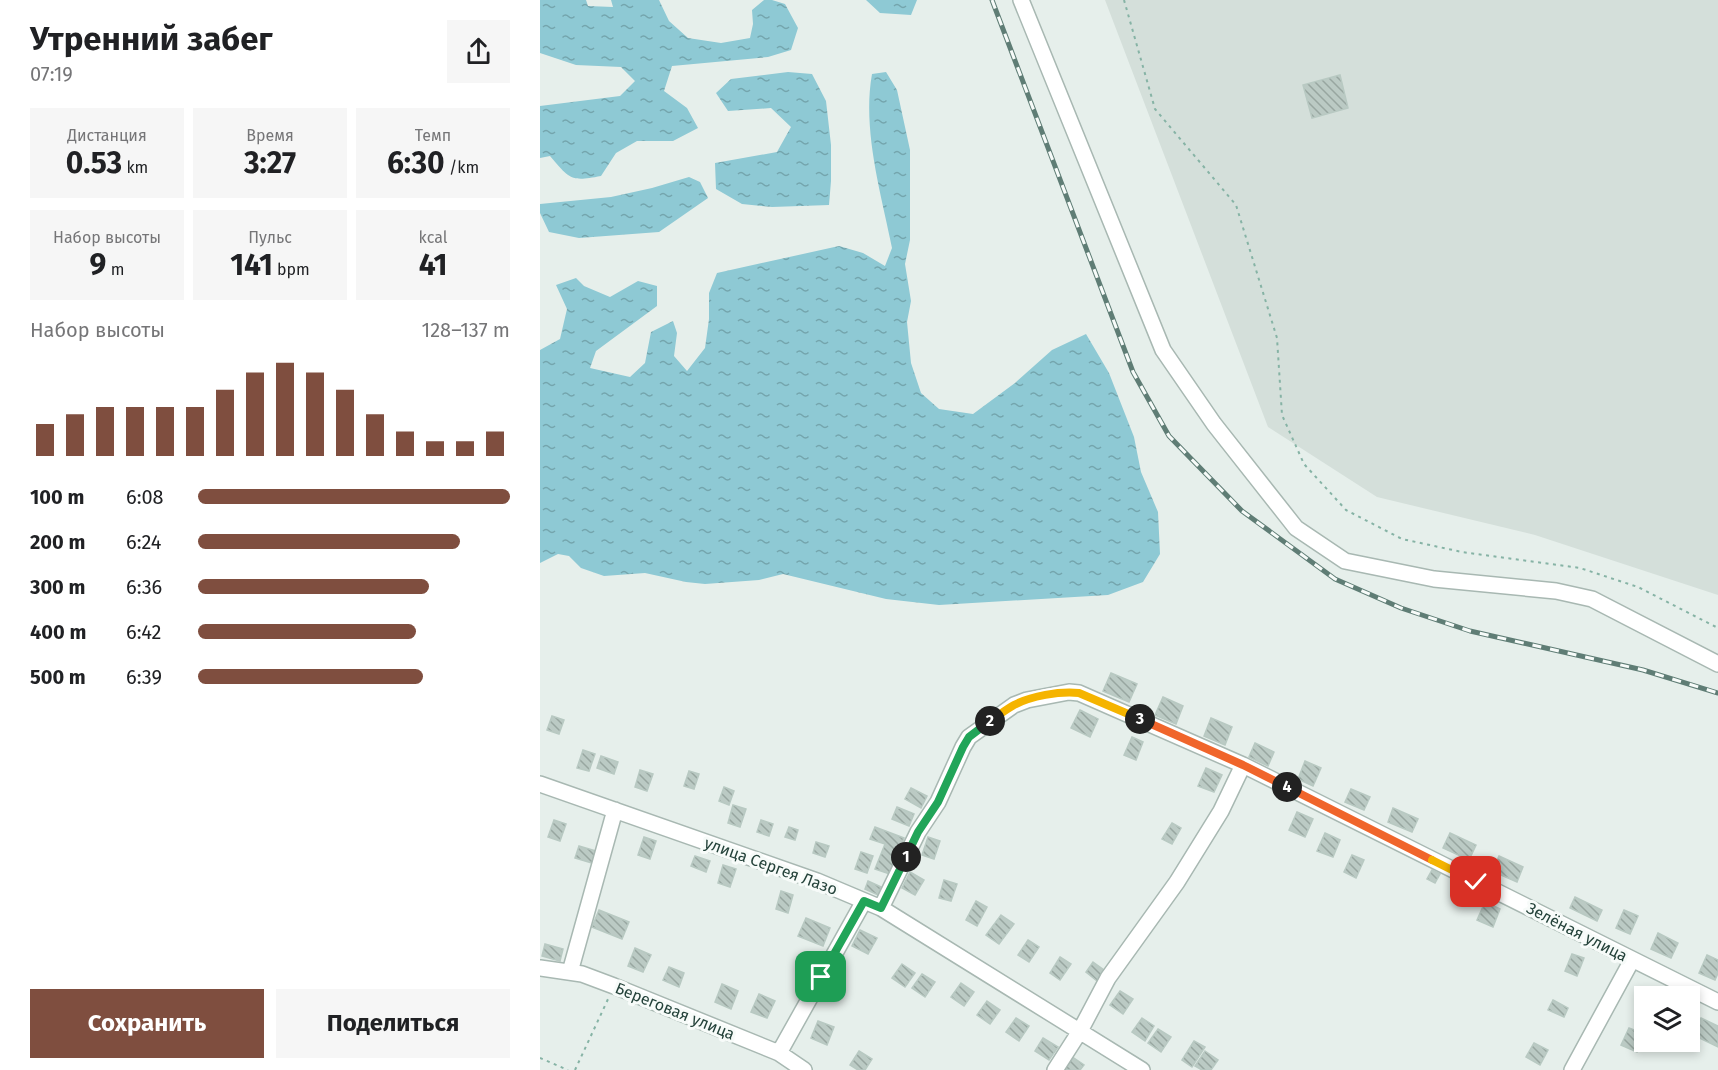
<!DOCTYPE html>
<html lang="ru">
<head>
<meta charset="utf-8">
<style>
  body { margin:0; font-family:"Fira Sans",sans-serif; background:#f6f6f6; color:#202124; height:100vh; display:flex; flex-direction:column; font-size:22px; white-space:nowrap }
  * { box-sizing:border-box; margin:0 }
  p { font-size:20px; color:#757577 }
  .icon { flex:none; width:33px; height:33px; fill:none; stroke:currentColor; stroke-width:2; stroke-linecap:round; stroke-linejoin:round }
  .map { position:relative; flex:1; overflow:hidden }
  .sheet { display:flex; flex-direction:column; background:#fff; width:540px }
  .sheet>* { flex:none }
  .controls { position:absolute; left:1094px; top:986px; display:grid; gap:12px }
  .controls a { display:grid; place-items:center; width:66px; height:66px; border-radius:0px; background:#fff; box-shadow:0 3px 9px #0003; font-size:30px }
  .pin { position:absolute; display:grid; place-items:center; width:51px; height:51px; color:#fff; margin:-26px; border-radius:12px; box-shadow:0 3px 9px #0006 }
  .km { position:absolute; width:30px; height:30px; margin:-15px; border-radius:50%; background:#222; color:#fff; font-size:16px; line-height:30px; text-align:center }
  .round { display:grid; place-items:center; flex:none; width:63px; height:63px; border-radius:0px; background:#f6f6f6 }
  .summary { display:flex; align-items:center; justify-content:space-between; height:102px; padding:0 30px }
  h1 { font-size:33px; font-weight:700; line-height:45px }
  .stats { display:grid; grid-template-columns:repeat(3,1fr); gap:9px; height:102px; padding:6px 30px }
  .stats div { display:grid; align-content:center; border-radius:0px; background:#f6f6f6; text-align:center }
  .stats b { font-size:30px; font-weight:700 }
  .stats small { font-size:16px; font-weight:400 }
  .stats p { font-size:16px }
  .chart { height:168px; padding:12px 30px }
  .chart p { display:flex; justify-content:space-between }
  .chart svg { width:100%; height:108px; margin-top:6px; stroke:#7f4e3f; stroke-width:6 }
  .primary-button { display:flex; gap:12px; margin-top:auto; padding:12px 30px }
  .primary-button a { flex:1; height:69px; border-radius:0px; background:#7f4e3f; color:#fff; font-size:24px; font-weight:700; line-height:69px; text-align:center }
  .primary-button a+a { background:#f6f6f6; color:#202124 }
  ul { padding:0 30px; list-style:none; font-size:20px }
  li { display:grid; grid-template-columns:96px 72px 1fr; align-items:center; height:45px }
  li i { height:15px; border-radius:8px; background:#7f4e3f }
  main { display:flex; flex:1; min-height:0 }
  .map>svg:first-child { display:block }
  .built { fill:#d4dfda }
  .water { fill:url(#water-ripples) }
  .building { fill:url(#building-back-hatch); stroke:#b8c9c2; stroke-width:1.5 }
  .lines { fill:none; stroke-linecap:round; stroke-linejoin:round }
  .minor-casing { stroke:#a8b8b2; stroke-width:18 }
  .path { stroke:#86b3a5; stroke-width:2; stroke-dasharray:3 4.5; stroke-linecap:butt }
  .minor { stroke:#fff; stroke-width:15 }
  .rail-casing { stroke:#5f7d75; stroke-width:5 }
  .rail { stroke:#f7fbf9; stroke-width:3; stroke-dasharray:9; stroke-linecap:butt }
  .split-1-casing { stroke:#fff; stroke-width:12 }
  .split-2-casing { stroke:#fff; stroke-width:12 }
  .split-3-casing { stroke:#fff; stroke-width:12 }
  .split-4-casing { stroke:#fff; stroke-width:12 }
  .split-5-casing { stroke:#fff; stroke-width:12 }
  .split-6-casing { stroke:#fff; stroke-width:12 }
  .split-1 { stroke:#22a559; stroke-width:8 }
  .split-2 { stroke:#22a559; stroke-width:8 }
  .split-3 { stroke:#f5b400; stroke-width:8 }
  .split-4 { stroke:#f0652b; stroke-width:8 }
  .split-5 { stroke:#f0652b; stroke-width:8 }
  .split-6 { stroke:#f5b400; stroke-width:8 }
  .labels { text-anchor:middle; dominant-baseline:central; stroke-width:6; stroke-linejoin:round; paint-order:stroke }
  .street-label { font-size:16px; fill:#24423a; stroke:#f7fbf9 }
</style>
</head>
<body>
<main>
<section class="sheet">
<div class="summary"><div><h1>Утренний забег</h1><p>07:19</p></div><a class="round"><svg class="icon" aria-label="share" viewBox="0 0 24 24"><path d="M12 15V3M7 8l5-5 5 5M5 13v7h14v-7"/></svg></a></div>
<div class="stats">
<div><p>Дистанция</p><b>0.53<small> km</small></b></div>
<div><p>Время</p><b>3:27</b></div>
<div><p>Темп</p><b>6:30<small> /km</small></b></div>
</div>
<div class="stats">
<div><p>Набор высоты</p><b>9<small> m</small></b></div>
<div><p>Пульс</p><b>141<small> bpm</small></b></div>
<div><p>kcal</p><b>41</b></div>
</div>
<div class="chart"><p><span>Набор высоты</span>128–137 m</p>
<svg viewBox="0 0 160 44" preserveAspectRatio="none"><path d="M5 44V31M15 44V27M25 44V24M35 44V24M45 44V24M55 44V24M65 44V17M75 44V10M85 44V6M95 44V10M105 44V17M115 44V27M125 44V34M135 44V38M145 44V38M155 44V34"/></svg>
</div>
<ul>
<li><b>100 m</b>6:08<i style="width:100%"></i></li>
<li><b>200 m</b>6:24<i style="width:84%"></i></li>
<li><b>300 m</b>6:36<i style="width:74%"></i></li>
<li><b>400 m</b>6:42<i style="width:70%"></i></li>
<li><b>500 m</b>6:39<i style="width:72%"></i></li>
</ul>
<div class="primary-button"><a>Сохранить</a><a>Поделиться</a></div>
</section>
<div class="map">
<svg width="1178" height="1070" viewBox="0 0 1178 1070">
  <defs>
    <pattern id="water-ripples" width="26" height="14" patternUnits="userSpaceOnUse" patternTransform="scale(1.5)"><rect width="26" height="14" fill="#8ec9d4"/><path d="M2 4q2-2 4 0t4 0M15 11q2-2 4 0t4 0" fill="none" stroke="#74a5ad"/></pattern>
    <pattern id="building-back-hatch" width="6" height="6" patternUnits="userSpaceOnUse" patternTransform="scale(1.5)"><rect width="6" height="6" fill="#bbcac4"/><path d="M-1 5l2 2M0 0l6 6M5-1l2 2" fill="none" stroke="#98a6a0"/></pattern>
  </defs>
  <rect width="100%" height="100%" fill="#e6efeb"/>
  <path class="built" d="M565,0h613v595l-183,-60 -158,-38 -109,-70z"/>
  <path class="water" d="M0,0h46l2,6 25,1 -2,-7h48l10,21 19,17 33,5 29,-5 3,-14 -1,-14 12,-10h8l13,4 13,24 -7,22 -23,7 -96,9 -8,25 23,17 11,20 -25,13h-36l-21,12 -15,23c-31,6 -31,3 -51,-20l-10,2v-52l80,-10 15,-15 -14,-14 -45,-2 -36,-12z
    M326,0h51l-6,15 -31,-2z
    M248,72l24,2 14,27 5,44v36l-2,24 -57,2 -30,-3 -26,-15 -1,-26 62,-11 14,-25 -20,-19 -43,3 -12,-18 15,-14z
    M346,72l11,18 13,60v90l-5,24 6,37 -4,21 4,41 10,30 18,16 34,5 42,-31 37,-33 34,-16 23,39 25,64 7,35 17,40 2,42 -17,28 -35,13 -169,10 -53,-6 -103,-25 -24,6 -54,4 -19,-2 -41,-9 -41,3 -23,-8 -12,-12 -11,-2 -18,9v-213l20,-11 7,-30 -11,-24 20,-7 8,8 26,11 28,-16 19,5v20l-61,45 -6,17 40,9 15,-14 6,-31 22,-11 4,12 -3,23 13,15 18,-23 4,-29v-26l8,-20 122,-27 24,7 22,13 7,-18c-11,-55 -30,-118 -20,-174z
    M149,177l11,5 8,16 -49,34 -80,6 -30,-6 -9,-19v-9l71,-7 41,-9z"/>
  <path class="building" d="M800,75l8,33 -36,10 -9,-33z
    M571,673l26,11 -8,18 -26,-11z
    M623,697l20,9 -7,18 -21,-9z
    M540,710l18,9 -8,18 -19,-9z
    M12,716l12,4 -5,14 -12,-4z
    M671,718l21,9 -7,18 -21,-9z
    M592,737l11,5 -7,18 -12,-5z
    M715,743l19,9 -6,14 -19,-9z
    M43,750l12,4 -6,17 -12,-3z
    M61,756l17,6 -4,12 -17,-6z
    M765,761l16,7 -8,18 -15,-7z
    M666,768l16,7 -8,17 -16,-6z
    M100,770l13,4 -6,17 -12,-4z
    M149,771l10,3 -5,15 -10,-3z
    M184,787l10,4 -5,14 -10,-4z
    M371,788l16,8 -6,12 -16,-9z
    M811,789l19,8 -6,13 -19,-8z
    M193,805l13,4 -6,18 -12,-4z
    M357,807l17,7 -5,12 -17,-7z
    M853,808l25,11 -6,13 -24,-10z
    M757,812l16,7 -8,18 -16,-7z
    M14,820l12,4 -6,17 -12,-4z
    M221,820l12,4 -4,12 -12,-4z
    M632,823l9,5 -9,16 -10,-5z
    M249,827l9,3 -3,10 -10,-3z
    M335,827l29,11 -14,36 -15,-5 10,-25 -15,-5z
    M785,833l15,7 -7,17 -16,-6z
    M910,833l26,12 -7,15 -26,-12z
    M104,837l12,4 -6,18 -12,-4z
    M388,837l12,4 -6,18 -12,-4z
    M276,842l13,4 -4,11 -12,-4z
    M39,846l17,5 -4,12 -17,-5z
    M321,852l12,4 -6,17 -12,-4z
    M812,855l12,5 -8,18 -12,-6z
    M155,856l15,5 -4,11 -15,-6z
    M959,856l24,11 -6,15 -25,-11z
    M183,865l13,4 -6,18 -12,-4z
    M892,870l8,4 -5,9 -8,-4z
    M370,872l14,8 -9,15 -13,-7z
    M404,880l13,4 -6,17 -12,-3z
    M328,881l13,6 -3,8 -13,-6z
    M921,888l8,3 -7,14 -7,-4z
    M241,891l12,4 -5,18 -12,-4z
    M1035,897l27,13 -5,11 -27,-13z
    M436,901l11,6 -10,19 -11,-6z
    M945,902l15,7 -7,18 -16,-7z
    M59,910l30,12 -7,17 -30,-12z
    M1084,910l14,6 -8,18 -14,-6z
    M461,915l13,9 -15,20 -13,-9z
    M266,918l24,10 -7,18 -25,-10z
    M320,930l17,8 -9,16 -16,-8z
    M1118,933l20,10 -7,15 -20,-9z
    M488,940l11,7 -10,15 -11,-7z
    M5,944l18,5 -3,12 -18,-5z
    M95,948l16,7 -8,17 -15,-6z
    M1032,954l12,4 -7,18 -12,-5z
    M1167,955l11,5v13l-3,7 -16,-7z
    M520,957l11,7 -11,16 -10,-7z
    M553,962l11,8 -7,11 -11,-9z
    M362,964l13,9 -10,14 -13,-9z
    M129,967l15,6 -5,14 -16,-7z
    M382,974l13,8 -10,15 -13,-9z
    M421,983l13,9 -10,14 -13,-9z
    M182,984l16,7 -7,18 -16,-7z
    M1105,988l19,8h-20v6l-4,-2z
    M580,991l13,8 -10,15 -13,-9z
    M219,994l16,7 -8,17 -16,-6z
    M1013,1000l15,8 -4,9 -16,-7z
    M447,1001l13,9 -10,14 -13,-9z
    M476,1018l13,8 -10,15 -13,-9z
    M602,1018l12,8 -9,15 -13,-9z
    M1161,1018l17,8v21l-25,-12z
    M278,1021l16,6 -7,18 -16,-7z
    M1089,1028l15,6 -7,18 -16,-7z
    M618,1029l13,8 -10,15 -13,-9z
    M503,1038l15,9 -9,13 -14,-9z
    M654,1041l11,6 -13,20 -10,-7z
    M994,1043l14,7 -8,15 -14,-8z
    M319,1051l13,8 -7,11h-7l-8,-5z
    M665,1051l13,9 -7,10h-9l-7,-4z
    M531,1056l13,9 -4,5h-19z"/>
  <g class="lines">
    <g class="minor-casing">
      <path id="minor" d="M481,0l142,350 51,74 82,104 49,33 89,18 122,12 36,8 126,65
        M0,784l277,97 64,27 261,162
        M341,908l37,-76 20,-30 25,-55 6,-10 45,-32 13,-5 42,-8 10,1 164,72 475,237
        M0,968l42,6 32,12 165,67 25,17
        M30,972l45,-162
        M239,1053l85,-152
        M515,1070l25,-39 28,-53 69,-96 44,-71 22,-46
        M1032,1070l60,-110"/>
    </g>
    <path class="path" d="M584,0l31,109 81,96 41,133 5,77 22,49 42,46 56,29 60,13 118,16 58,19 80,41
      M0,1058l28,12
      M35,1070l34,-73"/>
    <use href="#minor" class="minor"/>
    <g class="rail-casing">
      <path id="rail" d="M452,0l141,372 36,64 73,75 93,68 66,29 69,23 173,39 75,23"/>
    </g>
    <use href="#rail" class="rail"/>
  </g>
  <g class="lines">
    <g class="split-1-casing">
      <path id="split-1" d="M281,977l43,-76 17,7 25,-51"/>
    </g>
    <g class="split-2-casing">
      <path id="split-2" d="M366,857l12,-25 20,-30 25,-55 6,-10 21,-16"/>
    </g>
    <g class="split-3-casing">
      <path id="split-3" d="M450,721c8,-5 15,-11 24,-16 17,-9 45,-14 65,-12l61,26"/>
    </g>
    <g class="split-4-casing">
      <path id="split-4" d="M600,719l103,46 44,22"/>
    </g>
    <g class="split-5-casing">
      <path id="split-5" d="M747,787l145,73"/>
    </g>
    <g class="split-6-casing">
      <path id="split-6" d="M892,860l44,22"/>
    </g>
    <use href="#split-1" class="split-1"/>
    <use href="#split-2" class="split-2"/>
    <use href="#split-3" class="split-3"/>
    <use href="#split-4" class="split-4"/>
    <use href="#split-5" class="split-5"/>
    <use href="#split-6" class="split-6"/>
  </g>
  <g class="labels">
    <g class="street-label">
      <text transform="translate(231 866) rotate(20)">улица Сергея Лазо</text>
      <text transform="translate(1037 932) rotate(27)">Зелёная улица</text>
      <text transform="translate(135 1011) rotate(22)">Береговая улица</text>
    </g>
  </g>
</svg>
<div class="controls">
<a><svg class="icon" aria-label="layers" viewBox="0 0 24 24"><path d="M12 4l9 5-9 5-9-5zM3 14l9 5 9-5"/></svg></a>
</div>
<div class="pin" style="left:281px;top:977px;background:#1e9e55"><svg class="icon" aria-label="arrive" viewBox="0 0 24 24"><path d="M6 21V4h12l-3 4 3 4H6"/></svg></div>
<div class="pin" style="left:936px;top:882px;background:#d93025"><svg class="icon" aria-label="check" viewBox="0 0 24 24"><path d="M5 12l5 5 9-10"/></svg></div>
<b class="km" style="left:366px;top:857px">1</b>
<b class="km" style="left:450px;top:721px">2</b>
<b class="km" style="left:600px;top:719px">3</b>
<b class="km" style="left:747px;top:787px">4</b>
</div>
</main>
</body>
</html>
